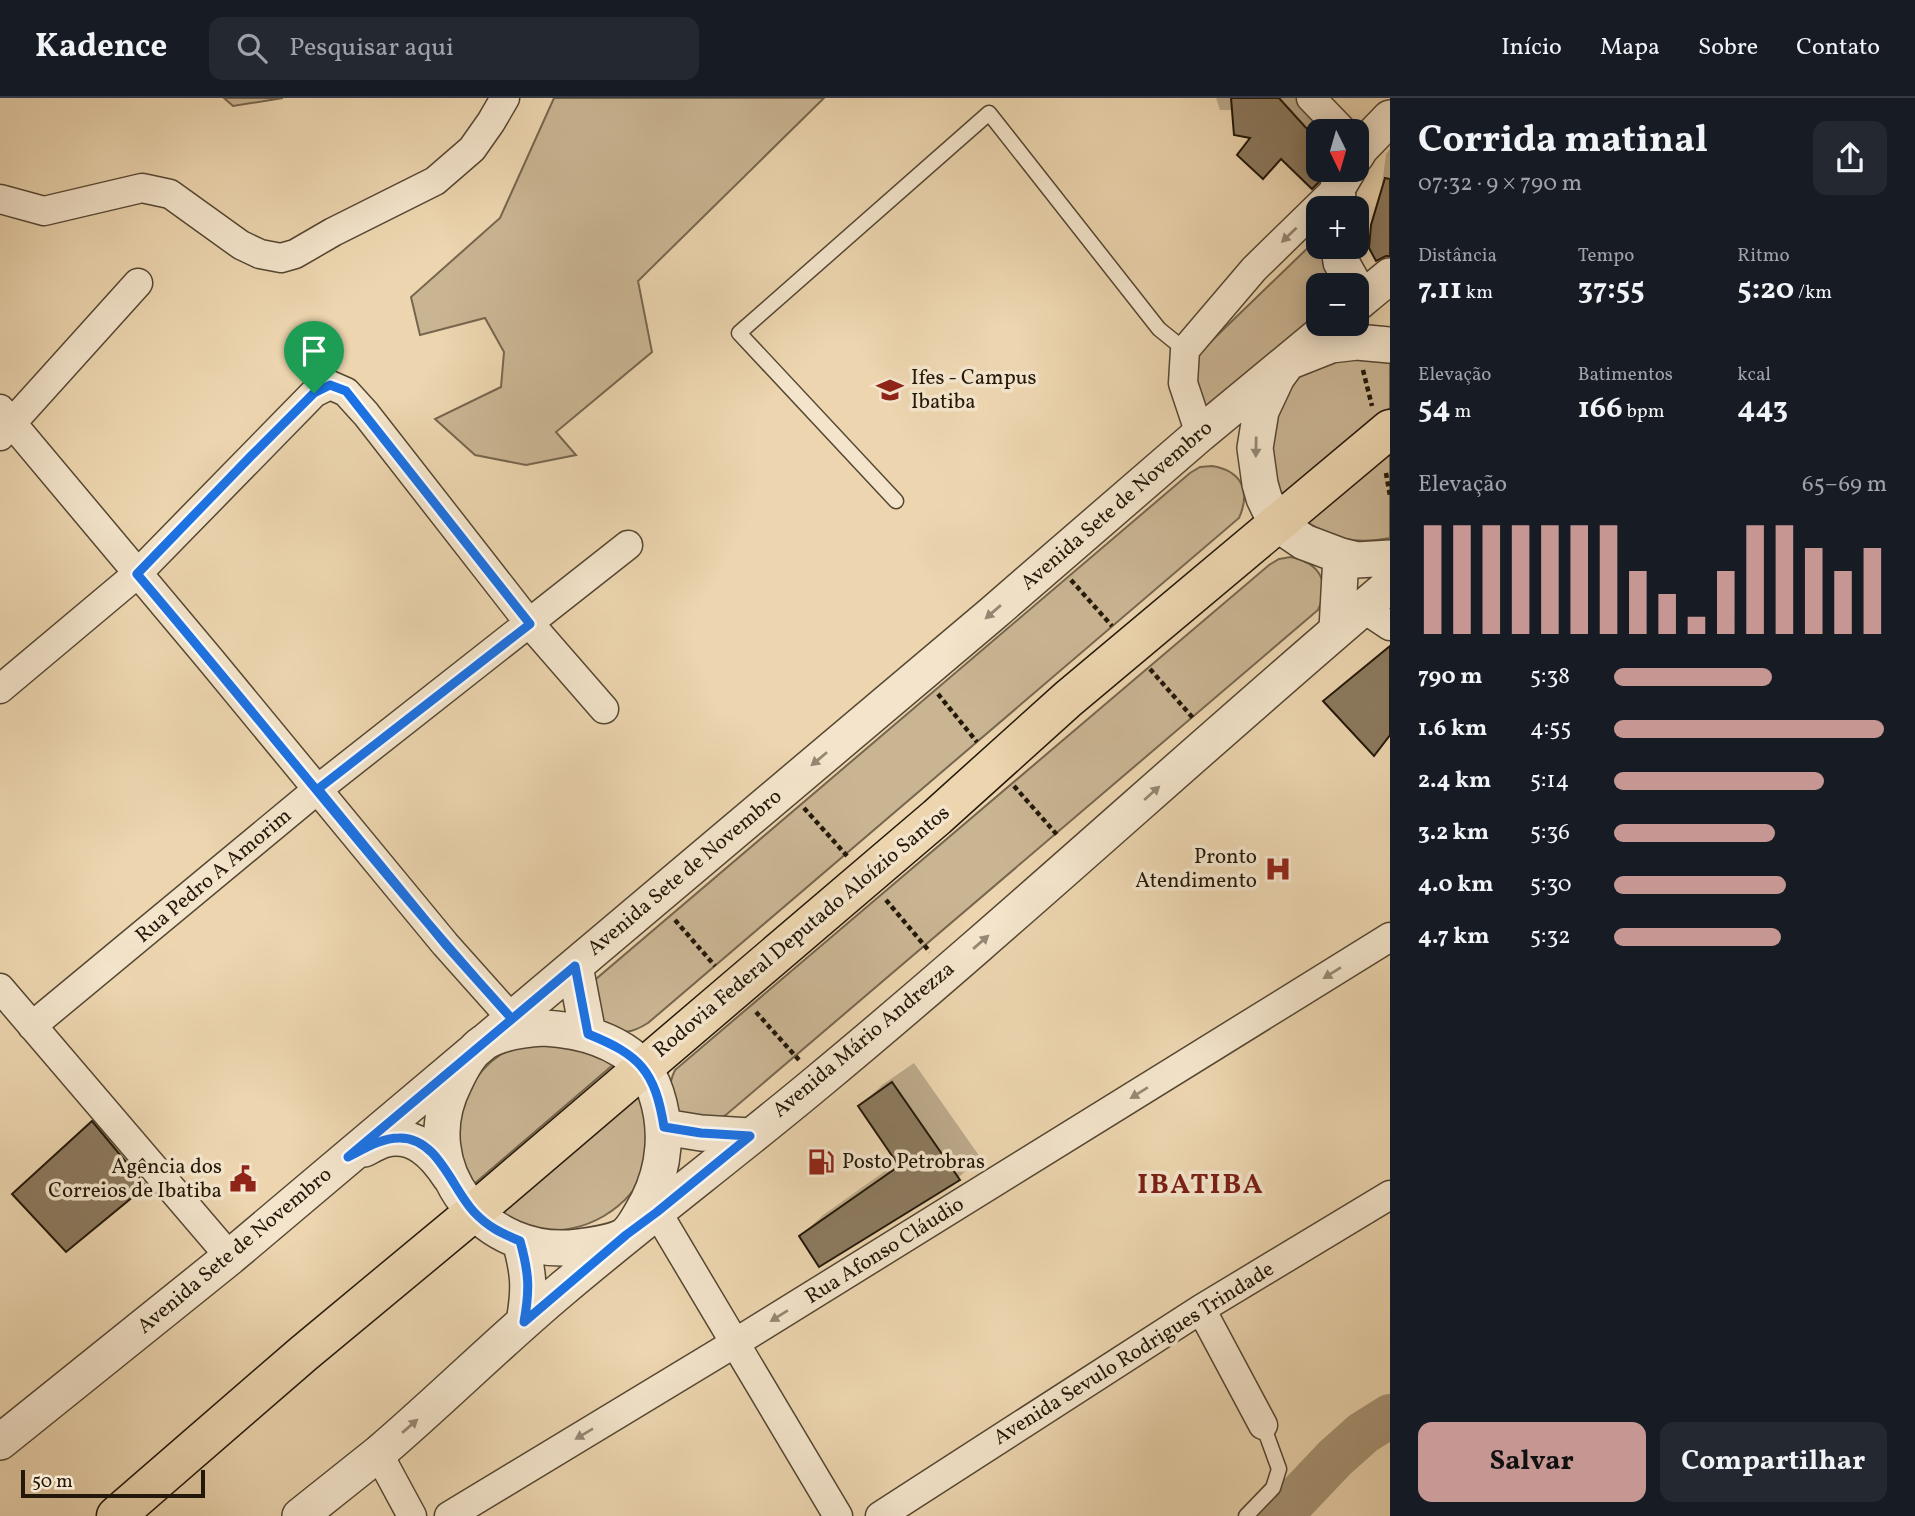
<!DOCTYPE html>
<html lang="pt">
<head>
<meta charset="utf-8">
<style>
  body { margin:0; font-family:Vollkorn,serif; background:#242831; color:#f1f3f6; height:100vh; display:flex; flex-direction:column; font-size:26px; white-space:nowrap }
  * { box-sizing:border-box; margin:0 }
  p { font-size:23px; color:#9ea1a6 }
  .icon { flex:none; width:38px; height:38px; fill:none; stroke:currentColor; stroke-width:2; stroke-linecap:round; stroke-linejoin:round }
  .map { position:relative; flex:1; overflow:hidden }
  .drawer { display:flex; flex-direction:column; background:#171b24; width:525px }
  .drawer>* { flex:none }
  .needle { width:46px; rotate:175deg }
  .buttons { position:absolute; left:1306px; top:21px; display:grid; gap:14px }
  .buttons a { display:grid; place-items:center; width:63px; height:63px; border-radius:14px; background:#171b24; box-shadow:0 4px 18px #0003; font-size:35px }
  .scale { position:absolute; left:21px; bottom:18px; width:184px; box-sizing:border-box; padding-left:7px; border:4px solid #231809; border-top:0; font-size:19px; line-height:24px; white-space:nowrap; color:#231809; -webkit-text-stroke:5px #f3e4cb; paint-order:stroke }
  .pin { position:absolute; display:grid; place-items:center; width:60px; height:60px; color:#fff; margin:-72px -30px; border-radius:50% 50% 50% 0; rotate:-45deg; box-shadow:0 0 7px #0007 }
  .pin .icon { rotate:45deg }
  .round { display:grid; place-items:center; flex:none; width:74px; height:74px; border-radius:14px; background:#242831 }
  .head { display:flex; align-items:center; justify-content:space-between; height:119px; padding:0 28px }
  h1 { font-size:38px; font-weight:700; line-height:52px }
  .figures { display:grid; grid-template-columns:repeat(3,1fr); gap:10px; height:119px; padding:7px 28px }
  .figures div { display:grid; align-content:center }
  .figures b { font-size:30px; font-weight:700 }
  .figures small { font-size:19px; font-weight:400 }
  .figures p { font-size:19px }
  .chart { height:196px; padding:14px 28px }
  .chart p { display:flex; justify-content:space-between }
  .chart svg { width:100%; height:126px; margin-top:7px; stroke:#c59692; stroke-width:6 }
  .primary-button { display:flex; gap:14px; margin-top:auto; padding:14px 28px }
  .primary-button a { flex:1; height:80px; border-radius:14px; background:#c59692; color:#111; font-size:28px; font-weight:700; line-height:80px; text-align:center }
  .primary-button a+a { background:#242831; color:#f1f3f6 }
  ul { padding:0 28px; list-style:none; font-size:23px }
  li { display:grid; grid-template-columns:112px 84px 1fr; align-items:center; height:52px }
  li i { height:18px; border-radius:9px; background:#c59692 }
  header { display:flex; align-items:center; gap:42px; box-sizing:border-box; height:98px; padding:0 35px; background:#171b24; border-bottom:2px solid #363941 }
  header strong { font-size:33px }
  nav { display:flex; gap:38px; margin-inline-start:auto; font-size:24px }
  .search { width:490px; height:63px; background:#242831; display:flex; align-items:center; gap:18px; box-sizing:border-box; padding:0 24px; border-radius:14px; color:#9ea1a6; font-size:26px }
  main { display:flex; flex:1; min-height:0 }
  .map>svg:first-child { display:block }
  .green { fill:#cab593; stroke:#76664e; stroke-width:2 }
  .shadow { fill:#0003 }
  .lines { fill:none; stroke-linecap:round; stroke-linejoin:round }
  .river { stroke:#a89577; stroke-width:44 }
  .building { fill:#8c7a5f; stroke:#231809; stroke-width:2 }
  .service-casing { stroke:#554732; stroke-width:17 }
  .minor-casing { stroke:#554732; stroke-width:31 }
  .tertiary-casing { stroke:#554732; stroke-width:38 }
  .trunk-casing { stroke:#231809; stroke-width:41 }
  .path { stroke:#231809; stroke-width:4.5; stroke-dasharray:5 3.5; stroke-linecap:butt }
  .service { stroke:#f3e4cb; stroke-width:14 }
  .minor { stroke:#f3e4cb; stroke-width:28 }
  .tertiary { stroke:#f3e4cb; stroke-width:35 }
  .trunk { stroke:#ecd5af; stroke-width:38 }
  .oneway { fill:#958874 }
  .route-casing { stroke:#fff; stroke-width:14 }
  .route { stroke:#1a73e8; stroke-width:9 }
  .labels { text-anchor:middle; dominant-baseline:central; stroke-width:7; stroke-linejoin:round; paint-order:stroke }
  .poi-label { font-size:21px; fill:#231809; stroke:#f3e4cb; text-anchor:start }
  .street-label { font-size:21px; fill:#231809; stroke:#f3e4cb }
  .district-label { font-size:28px; font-weight:bold; letter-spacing:2px; fill:#7a1f14; stroke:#f3e4cb }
</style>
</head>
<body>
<header>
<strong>Kadence</strong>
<div class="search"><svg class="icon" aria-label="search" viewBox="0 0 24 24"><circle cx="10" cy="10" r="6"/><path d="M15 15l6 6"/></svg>Pesquisar aqui</div>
<nav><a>Início</a><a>Mapa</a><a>Sobre</a><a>Contato</a></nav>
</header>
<main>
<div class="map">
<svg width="1390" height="1418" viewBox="0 0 1390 1418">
  <rect width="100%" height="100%" fill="#ecd5af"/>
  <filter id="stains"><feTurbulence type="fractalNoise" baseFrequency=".00286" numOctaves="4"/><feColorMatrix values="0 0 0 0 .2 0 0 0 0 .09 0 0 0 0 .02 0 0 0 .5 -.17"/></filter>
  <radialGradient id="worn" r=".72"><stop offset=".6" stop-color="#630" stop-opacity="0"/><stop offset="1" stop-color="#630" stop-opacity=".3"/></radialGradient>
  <path class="green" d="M224,0h59l-50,8z
    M554,0h270l-186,183 14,71 -96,80 20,23 -50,10 -51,-10 -40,-36 66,-32 3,-35 -19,-34 -65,17 -9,-38 89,-79z
    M1318,140v9h12l10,38h-22v39l-112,94 -10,-22 1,-41z
    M1347,257l43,5v48l-107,88 -9,-18 -6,-40 25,-56 15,-13z
    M1390,351v89c-35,7 -57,1 -86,-18z
    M1212,368c30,5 39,25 27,52l-591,505c-21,13 -24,9 -46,2l-12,-35 6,-11 594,-506 10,-6z
    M1291,459c29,6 40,26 27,53l-591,504 -11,7 -36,-5c-12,-15 -13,-29 -5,-46l594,-505 10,-6z
    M571,944l43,22 -140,120c-8,-15 -15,-30 -16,-47 -2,-39 25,-81 64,-92 13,-4 34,-2 49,-3z
    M639,994c3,8 8,18 9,26 1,10 -1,40 -3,49 -11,40 -64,70 -104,62 -16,-3 -30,-11 -44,-20z"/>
  <path class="shadow" d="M1216,0h83l31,33h-12v39h11l-17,17 -31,-30 -27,-20 -20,-27h-14z
    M1390,51v106l-10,-55 6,-46z
    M1390,547v92l-16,16 -49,-52 17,-17z
    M914,965l66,94 -22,21 -157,58 22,-21 75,-53 -37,-56 21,-21z
    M114,1003l52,62 -21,21 -79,66 -30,-77z"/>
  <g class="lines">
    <path class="river" d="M1280,1418l55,-58 28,-25 27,-17"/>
  </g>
  <path class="building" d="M1231,0h48l39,43v29h7l-6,12 -7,7 -31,-30 -18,20 -26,-24 13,-17 -16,-3z
    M1385,80l5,1v77h-4l-10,5 -7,-13 2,-23z
    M1390,548v89l-16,21 -51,-55z
    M892,984l68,98 -141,87 -20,-31 100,-70 -41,-60z
    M92,1023l54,65 -80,66 -54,-58z"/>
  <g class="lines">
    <g class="service-casing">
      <path id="service" d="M896,403l-157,-168 250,-220 170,216 26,21
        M1246,1418l27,-28 6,-19 -16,-44"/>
    </g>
    <g class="minor-casing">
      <path id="minor" d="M1311,0l32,33
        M0,101l44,12 98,-23 28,6 71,51 19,9 21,4 14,-4 38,-22 102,-51 37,-32 19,-27 14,-24
        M0,311l209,249 236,286 67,75
        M1200,336l-17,-51 2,-33 69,-81 84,-82
        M0,338l138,-153
        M1363,510l27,18
        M0,591l137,-115 177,-181 16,-8 16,7 20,22 164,210 74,85
        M0,890l230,269
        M32,928l286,-237 310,-244
        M657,1114l181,304
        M1201,1211l62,116
        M378,1355l34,63
        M449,1418l286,-173 655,-406
        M880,1418l321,-207 189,-114"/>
    </g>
    <g class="tertiary-casing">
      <path id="tertiary" d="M1356,58l5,-8 29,-30
        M1337,110l1,-21 10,-17
        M1339,149l2,15 13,23
        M1356,206l34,-28
        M1390,247l-33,-3 -26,3 -43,17 -11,15 -16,34 -6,37 5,36 4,14 12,25 28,19 37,14 16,4 33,-2
        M1337,531l4,-73
        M575,868l13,68
        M544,930c35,2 71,11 97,37 7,7 12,19 15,28 12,36 9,74 -8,108 -5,9 -15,29 -24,35 -12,7 -32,9 -46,11 -93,12 -167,-80 -123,-165 6,-13 16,-31 28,-39 18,-11 40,-14 61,-15z
        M664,1029l37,6 49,3
        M364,1051c6,-3 13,-7 19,-9 31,-9 52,14 67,37
        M520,1143c9,32 10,48 4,81
        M0,1344l230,-185 762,-643 208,-180 133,-110
        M300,1418c26,-21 53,-42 79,-63 62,-53 120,-111 182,-163 85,-72 173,-138 258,-209 194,-161 379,-333 571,-496"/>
    </g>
    <g class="trunk-casing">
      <path id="trunk" d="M116,1418l187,-162 171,-142 463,-395 131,-118 322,-270"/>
    </g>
    <path class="path" d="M1363,272l9,36
      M1386,375l4,23
      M1071,482l41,46
      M1150,571l43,49
      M938,596l39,48
      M1014,688l45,51
      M804,710l44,49
      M886,802l44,52
      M675,822l40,46
      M756,914l43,48"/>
    <use href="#service" class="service"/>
    <use href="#minor" class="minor"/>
    <use href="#tertiary" class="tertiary"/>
    <use href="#trunk" class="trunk"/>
  </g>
  <defs><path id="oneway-solid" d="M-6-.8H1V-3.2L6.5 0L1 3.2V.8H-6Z" transform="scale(1.75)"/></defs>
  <g class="oneway">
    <use href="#oneway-solid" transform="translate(1289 137) rotate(136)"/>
    <use href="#oneway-solid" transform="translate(1256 349) rotate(91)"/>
    <use href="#oneway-solid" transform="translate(993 514) rotate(139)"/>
    <use href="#oneway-solid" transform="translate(819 661) rotate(140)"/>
    <use href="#oneway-solid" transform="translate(1152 695) rotate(-42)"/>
    <use href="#oneway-solid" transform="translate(981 844) rotate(-41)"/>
    <use href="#oneway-solid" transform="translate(1332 875) rotate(148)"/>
    <use href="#oneway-solid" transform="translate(1139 995) rotate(148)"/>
    <use href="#oneway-solid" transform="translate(779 1218) rotate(148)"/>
    <use href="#oneway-solid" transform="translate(410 1328) rotate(-41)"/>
    <use href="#oneway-solid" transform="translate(584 1336) rotate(149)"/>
  </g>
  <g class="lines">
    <g class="route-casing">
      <path id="route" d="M314,295l-63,63 -114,118c126,148 245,301 375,445l-164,138c16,-8 33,-19 51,-19 39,-1 53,51 75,74 14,15 27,21 46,29 9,32 10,48 4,81l102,-87 31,-23 93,-76 -49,-3 -37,-6c-9,-56 -24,-72 -76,-93l-13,-68 -63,53 -67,-75 -127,-155 212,-165 -184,-233 -16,-6 -16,8"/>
    </g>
    <use href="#route" class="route"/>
  </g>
  <defs>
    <g id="university-bare" transform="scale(2.1)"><path d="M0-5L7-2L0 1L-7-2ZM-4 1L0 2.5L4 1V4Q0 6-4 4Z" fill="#8f2418" stroke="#f3e4cb" stroke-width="2.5" paint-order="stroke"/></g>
    <g id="hospital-bare" transform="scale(2.1)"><path d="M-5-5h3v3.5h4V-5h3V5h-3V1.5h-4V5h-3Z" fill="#8f2418" stroke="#f3e4cb" stroke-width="2.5" paint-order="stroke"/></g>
    <g id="fuel-bare" transform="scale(2.1)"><path d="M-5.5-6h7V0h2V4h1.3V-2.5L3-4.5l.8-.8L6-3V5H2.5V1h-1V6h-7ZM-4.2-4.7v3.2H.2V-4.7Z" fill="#8f2418" stroke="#f3e4cb" stroke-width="2.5" paint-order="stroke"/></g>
    <g id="civic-bare" transform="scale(2.1)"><path d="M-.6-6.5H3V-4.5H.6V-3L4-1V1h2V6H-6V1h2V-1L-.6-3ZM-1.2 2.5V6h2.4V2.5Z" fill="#8f2418" stroke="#f3e4cb" stroke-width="2.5" paint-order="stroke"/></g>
  </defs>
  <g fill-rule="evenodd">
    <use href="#university-bare" x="890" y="292"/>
    <use href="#hospital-bare" x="1278" y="771"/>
    <use href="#fuel-bare" x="821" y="1064"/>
    <use href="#civic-bare" x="243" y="1081"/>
  </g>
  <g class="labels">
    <g class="poi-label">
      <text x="911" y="280">Ifes - Campus<tspan x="911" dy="24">Ibatiba</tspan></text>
      <text x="1257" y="759" text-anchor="end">Pronto<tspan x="1257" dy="24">Atendimento</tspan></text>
      <text x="842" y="1064">Posto Petrobras</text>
      <text x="222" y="1069" text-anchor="end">Agência dos<tspan x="222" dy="24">Correios de Ibatiba</tspan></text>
    </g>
    <g class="street-label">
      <text transform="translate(1117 408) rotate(-41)">Avenida Sete de Novembro</text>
      <text transform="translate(685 775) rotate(-40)">Avenida Sete de Novembro</text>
      <text transform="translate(214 778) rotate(-40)">Rua Pedro A Amorim</text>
      <text transform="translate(802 834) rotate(-40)">Rodovia Federal Deputado Aloízio Santos</text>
      <text transform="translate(864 942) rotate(-40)">Avenida Mário Andrezza</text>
      <text transform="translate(235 1153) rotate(-40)">Avenida Sete de Novembro</text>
      <text transform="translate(885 1153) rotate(-32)">Rua Afonso Cláudio</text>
      <text transform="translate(1134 1256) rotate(-32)">Avenida Sevulo Rodrigues Trindade</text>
    </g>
    <g class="district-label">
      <text x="1201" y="1087">IBATIBA</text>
    </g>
  </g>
  <rect width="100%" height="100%" filter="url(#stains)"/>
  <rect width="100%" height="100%" fill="url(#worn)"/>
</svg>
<div class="buttons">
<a><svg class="needle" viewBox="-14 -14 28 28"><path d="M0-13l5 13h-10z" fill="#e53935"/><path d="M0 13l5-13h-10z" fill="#9ea1a6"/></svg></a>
<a>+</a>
<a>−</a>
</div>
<div class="scale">50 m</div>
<div class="pin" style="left:314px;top:295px;background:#1e9e55"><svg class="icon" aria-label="arrive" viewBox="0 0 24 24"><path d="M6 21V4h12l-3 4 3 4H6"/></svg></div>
</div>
<section class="drawer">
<div class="head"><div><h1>Corrida matinal</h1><p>07:32 · 9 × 790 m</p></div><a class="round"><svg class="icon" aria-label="share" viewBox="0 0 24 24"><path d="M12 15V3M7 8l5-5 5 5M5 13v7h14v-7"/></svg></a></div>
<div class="figures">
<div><p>Distância</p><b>7.11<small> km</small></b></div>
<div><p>Tempo</p><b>37:55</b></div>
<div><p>Ritmo</p><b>5:20<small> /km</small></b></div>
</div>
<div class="figures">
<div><p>Elevação</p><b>54<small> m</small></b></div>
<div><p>Batimentos</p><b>166<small> bpm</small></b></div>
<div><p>kcal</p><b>443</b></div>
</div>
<div class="chart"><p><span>Elevação</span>65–69 m</p>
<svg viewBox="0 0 160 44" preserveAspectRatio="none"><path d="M5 44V6M15 44V6M25 44V6M35 44V6M45 44V6M55 44V6M65 44V6M75 44V22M85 44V30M95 44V38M105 44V22M115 44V6M125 44V6M135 44V14M145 44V22M155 44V14"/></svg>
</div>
<ul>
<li><b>790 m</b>5:38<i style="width:58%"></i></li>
<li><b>1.6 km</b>4:55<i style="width:99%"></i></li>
<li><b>2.4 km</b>5:14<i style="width:77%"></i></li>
<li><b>3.2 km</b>5:36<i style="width:59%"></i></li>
<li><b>4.0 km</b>5:30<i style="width:63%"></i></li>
<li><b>4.7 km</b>5:32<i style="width:61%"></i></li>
</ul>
<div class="primary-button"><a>Salvar</a><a>Compartilhar</a></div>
</section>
</main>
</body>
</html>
